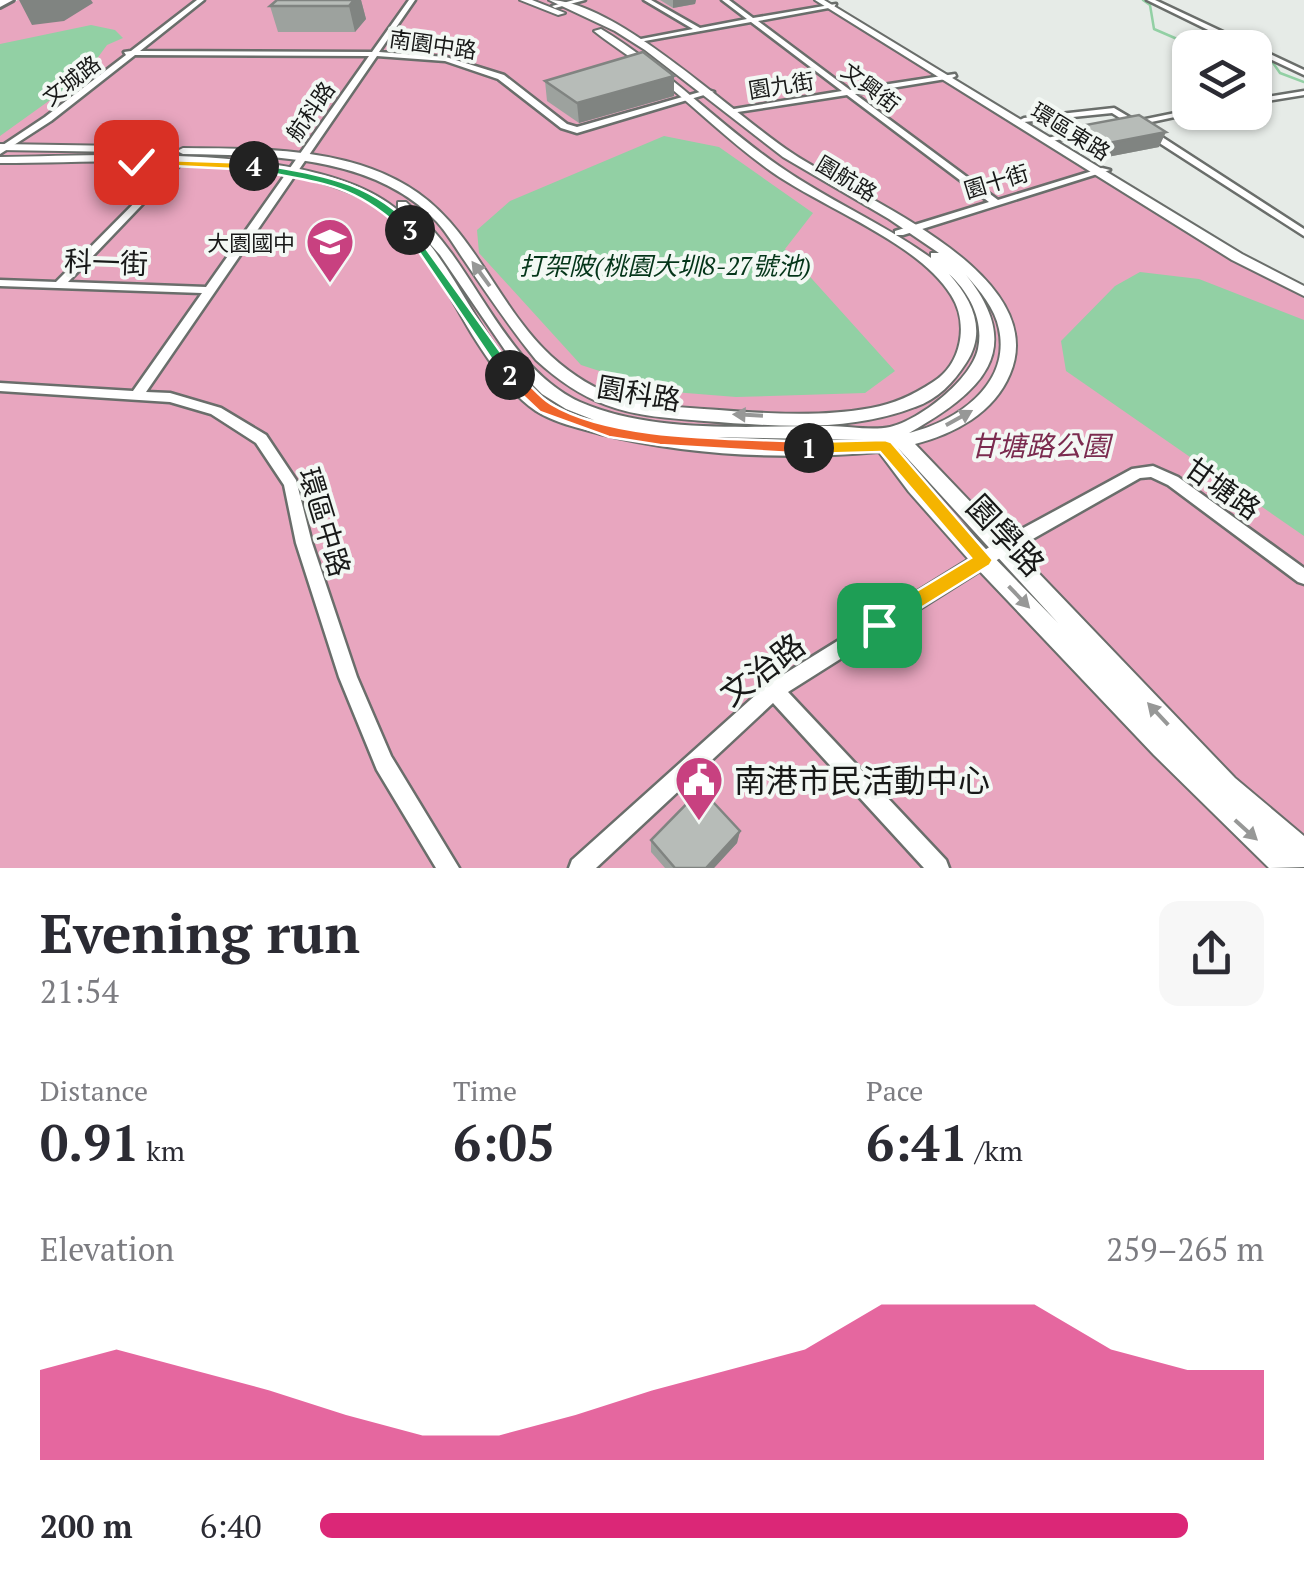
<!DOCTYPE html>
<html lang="en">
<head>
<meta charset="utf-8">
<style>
  body { margin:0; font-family:"PT Serif","Noto Sans TC",serif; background:#f7f7f7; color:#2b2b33; height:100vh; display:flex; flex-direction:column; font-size:38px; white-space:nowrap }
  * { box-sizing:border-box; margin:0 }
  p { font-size:32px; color:#7c7c81 }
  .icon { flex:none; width:55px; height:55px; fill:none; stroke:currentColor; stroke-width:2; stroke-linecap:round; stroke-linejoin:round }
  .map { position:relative; height:868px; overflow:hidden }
  .side { display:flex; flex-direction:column; background:#fff; flex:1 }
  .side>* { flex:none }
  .buttons { position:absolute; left:1172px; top:30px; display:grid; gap:20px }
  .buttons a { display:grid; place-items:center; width:100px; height:100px; border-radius:20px; background:#fff; box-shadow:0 2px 8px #0004; font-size:50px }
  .pin { position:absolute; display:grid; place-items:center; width:85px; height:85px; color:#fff; margin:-42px; border-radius:20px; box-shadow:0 5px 15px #0006 }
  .km { position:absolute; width:50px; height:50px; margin:-25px; border-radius:50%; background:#222; color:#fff; font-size:28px; line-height:50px; text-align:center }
  .round { display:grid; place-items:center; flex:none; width:105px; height:105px; border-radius:20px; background:#f7f7f7 }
  .overview { display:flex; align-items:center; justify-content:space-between; height:170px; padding:0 40px }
  h1 { font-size:55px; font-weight:800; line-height:75px }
  .stats { display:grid; grid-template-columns:repeat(3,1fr); gap:15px; height:170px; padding:10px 40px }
  .stats div { display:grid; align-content:center }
  .stats b { font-size:50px; font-weight:800 }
  .stats small { font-size:28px; font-weight:400 }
  .stats p { font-size:28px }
  .chart { height:280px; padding:20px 40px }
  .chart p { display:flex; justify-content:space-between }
  .chart svg { width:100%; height:180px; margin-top:10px; fill:#db2777; opacity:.7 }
  ul { padding:0 40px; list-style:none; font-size:32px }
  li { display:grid; grid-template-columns:160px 120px 1fr; align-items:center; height:75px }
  li i { height:25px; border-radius:12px; background:#db2777 }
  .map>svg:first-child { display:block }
  .green { fill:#e8a6bf }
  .water { fill:#92d0a4 }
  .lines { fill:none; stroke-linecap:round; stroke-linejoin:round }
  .stream { stroke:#92d0a4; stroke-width:2.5 }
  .minor-casing { stroke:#6a6e6b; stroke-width:5 }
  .tertiary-casing { stroke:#6a6e6b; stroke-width:4 }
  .primary-casing { stroke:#6a6e6b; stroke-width:6 }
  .minor { fill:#fff; fill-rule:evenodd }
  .tertiary { fill:#fff; fill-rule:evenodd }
  .primary { fill:#fff; fill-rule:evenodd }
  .wall { fill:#9da29e }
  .shaded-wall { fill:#808481 }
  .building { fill:#b7bcb8; stroke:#808481; stroke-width:2.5 }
  .oneway { fill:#979897 }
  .split-1 { fill:#f5b400; stroke:#fff; stroke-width:2.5 }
  .split-2 { fill:#f0652b; stroke:#fff; stroke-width:2.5 }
  .split-3 { fill:#22a559; stroke:#fff; stroke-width:2.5 }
  .split-4 { fill:#22a559; stroke:#fff; stroke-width:2.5 }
  .split-5 { fill:#f5b400; stroke:#fff; stroke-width:2.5 }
  .labels { text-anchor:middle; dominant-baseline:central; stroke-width:8; stroke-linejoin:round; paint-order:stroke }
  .far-street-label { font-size:22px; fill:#181918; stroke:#f3f8f4 }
  .far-poi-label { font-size:22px; fill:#181918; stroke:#f3f8f4; text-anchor:end }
  .far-water-label { font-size:25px; font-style:italic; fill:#043519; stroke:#f3f8f4 }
  .street-label { font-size:28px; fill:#181918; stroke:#f3f8f4 }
  .park-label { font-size:28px; font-style:italic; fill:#7b2b4f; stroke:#f3f8f4 }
  .near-street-label { font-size:32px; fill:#181918; stroke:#f3f8f4 }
  .near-poi-label { font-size:32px; fill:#181918; stroke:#f3f8f4; text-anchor:start }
</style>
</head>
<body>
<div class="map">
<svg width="1304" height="868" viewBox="0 0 1304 868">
  <rect width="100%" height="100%" fill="#e6ebe7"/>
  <path class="green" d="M18,0h797l391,245 98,53v570h-1304v-858z"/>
  <path class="water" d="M91,25l24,5 8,8 -16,7 -22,30 -85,61v-92z
    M664,136l55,11 94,66 -28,36 110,122 -30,22 -129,4 -75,-6 -80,-26 -102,-112 -2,-23 33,-29z
    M1140,272l59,7 105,41v216l-238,-165 -5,-30 54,-55z"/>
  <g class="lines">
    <path class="stream" d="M1143,0l7,5 4,24 44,19
      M1255,55l16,5 9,13 24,9"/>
    <g class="minor-casing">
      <path id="minor" d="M197,0h7l-64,51 232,1 37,-52h6l-36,52 67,5 58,18 63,49 10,3 130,-37 7,2 -137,41 -16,-5 -63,-49 -53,-18 -68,-5 -231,336 24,1 51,15 45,27 30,45 16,63 45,134 34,79 68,112h-23l-59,-98 -38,-93 -43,-134 -12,-58 -28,-42 -45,-29 -41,-12 -170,-11v-8l133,8 69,-98 -202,-7v-6l56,2 121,-122 4,3 -1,2 -112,117 138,5 163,-231 -234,-1 -84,66 -51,33v-7l45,-30 81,-62 -2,-3 7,-1z
        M574,0h11l-30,8 -3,-2z
        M644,0h7l49,28 47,-9 -25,-19h7l24,18 83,-14 -2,3 -76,14 92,69 105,-16 1,2 -4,2 -97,16 143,106 104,-32 8,2 -207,65h-8v-4l94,-29 -142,-107 -116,18 -1,-2 4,-2 108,-18 -91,-69 -112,20 2,-3 52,-10z
        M1147,0h8l149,70v5l-49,-23v-4h-10z
        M1304,91v4l-49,8v-4z
        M1114,108l22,13 54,-11v2h8l-56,12 162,105v7l-171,-110h-5v-3l-16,-10 -88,9 -4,-2 4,-2z
        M1090,128l3,1v4l-46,9 -4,-3z
        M1153,466l25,11 126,91v16l-6,-2 -130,-97 -17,-8 -11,1 -132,75 -220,139 158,168 3,8h-25l-151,-165 -177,165h-27l3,-8 196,-176 228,-141 136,-74z"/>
    </g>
    <g class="tertiary-casing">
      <path id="tertiary" d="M520,0h12l33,13 -7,2z
        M549,0c67,0 185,115 243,153 63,43 261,119 218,221 -16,39 -56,60 -95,70l320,334 69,58v31l-35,1 -115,-113 -184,-194 -61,-69 -30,-40c-92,8 -189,4 -279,-18 -21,-6 -45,-11 -64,-23 -27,-18 -46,-49 -63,-75 -28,-46 -56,-110 -106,-136 -102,-51 -255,-37 -367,-37v-6c104,-1 312,-15 395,51 77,62 91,186 199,212l-28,-11 -24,-15 -22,-22 -80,-117 -42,-47v-6h8c17,16 32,33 46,52 36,50 69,121 128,148 73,32 171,24 249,24 20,0 42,5 61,1 30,-7 81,-47 88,-78 6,-28 -8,-56 -29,-75 24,27 38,57 17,89 -13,20 -28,36 -51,44 -66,26 -142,19 -211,14 -34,-3 -66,-4 -98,-16 -27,-10 -49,-26 -70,-45 -26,-32 -49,-66 -72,-100 -9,-13 -17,-27 -27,-38 -64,-68 -168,-66 -254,-68l-6,-3 6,-3c76,1 169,-2 235,45 58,41 81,115 133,163 21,19 44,34 71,42 27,8 55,9 82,11 55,4 113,9 167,-1 23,-4 42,-13 62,-26 29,-18 36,-59 18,-87 -33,-53 -128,-87 -179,-123 -40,-28 -74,-62 -111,-92 -21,-18 -46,-32 -67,-49l7,-2c65,39 116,94 178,137 48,34 104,57 152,92v-5h8l-50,-34 -106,-62 -138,-107 -30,-19zM966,275c14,16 29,33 33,54 12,56 -43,93 -90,104 70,-40 119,-81 57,-158zM705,437l160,3 -77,2zM898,448l160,175 -116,-119z
        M815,0h9l418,254 62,32v10l-72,-36z
        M0,144l122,2 6,3 -6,3 -122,-2z"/>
    </g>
    <g class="primary-casing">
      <path id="primary" d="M0,0h13l-13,7z"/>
    </g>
    <use href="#minor" class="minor"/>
    <use href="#tertiary" class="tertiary"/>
    <use href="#primary" class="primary"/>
  </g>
  <path class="wall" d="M277,0h84l5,19 -11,13h-77l-8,-26z
    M660,0h36l-1,4 -22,4z
    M545,81l129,15 -95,27 -32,-22z
    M1080,126l79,21 -57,11 -29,-17z
    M740,831l-3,12 -23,25h-49l-14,-16v-12z"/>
  <path class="shaded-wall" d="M19,0h72l2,3 -29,18 -32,4z
    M354,0h7l5,19 -11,13 -6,-26z
    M673,0h23l-1,4 -22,4z
    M674,76v20l-95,27 -2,-20z
    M1166,132l-7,15 -57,11 7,-15z
    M740,831l-3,12 -23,25h-8z"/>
  <path class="building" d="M277,0h77l-5,6h-79z
    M643,52l31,24 -97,27 -32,-22z
    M1139,115l27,17 -57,11 -29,-17z
    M701,789l39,42 -34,37h-31l-24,-28z"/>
  <defs><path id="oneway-solid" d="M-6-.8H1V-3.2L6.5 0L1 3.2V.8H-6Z" transform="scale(2.5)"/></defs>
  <g class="oneway">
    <use href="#oneway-solid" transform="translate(481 274) rotate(-126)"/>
    <use href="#oneway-solid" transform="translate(748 415) rotate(-177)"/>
    <use href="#oneway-solid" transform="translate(959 418) rotate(-29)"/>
    <use href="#oneway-solid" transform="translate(1019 597) rotate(46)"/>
    <use href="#oneway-solid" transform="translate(1158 714) rotate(-133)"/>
    <use href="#oneway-solid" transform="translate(1246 830) rotate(42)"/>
  </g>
  <path class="split-1" d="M885,440l6,2 102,118 -3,5 -111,69 -10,-9 3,-7 99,-60 -91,-106 -71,2 -8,-6 8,-6z"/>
  <path class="split-2" d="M510,370c16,7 26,25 41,34 63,38 185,34 258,38l8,6 -8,6 -149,-9 -51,-8 -69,-25 -35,-33 -3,-4z"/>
  <path class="split-3" d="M410,226l105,146v7h-10l-101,-149z"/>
  <path class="split-4" d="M254,163c65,12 116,16 162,67l-10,3c-54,-52 -86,-49 -156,-64z"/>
  <path class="split-5" d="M136,159l118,4 6,3 -6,4 -121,-6z"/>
  <defs>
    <g id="school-pin" transform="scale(2.5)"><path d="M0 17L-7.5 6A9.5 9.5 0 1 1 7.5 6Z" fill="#c84180" stroke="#f3f8f4"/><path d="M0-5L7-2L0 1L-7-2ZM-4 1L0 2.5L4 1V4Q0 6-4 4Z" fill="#fff"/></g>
    <g id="civic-pin" transform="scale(2.5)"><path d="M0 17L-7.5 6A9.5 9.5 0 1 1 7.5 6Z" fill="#c84180" stroke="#f3f8f4"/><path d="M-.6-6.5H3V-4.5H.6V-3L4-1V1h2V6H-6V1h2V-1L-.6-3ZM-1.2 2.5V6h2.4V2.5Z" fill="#fff"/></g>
  </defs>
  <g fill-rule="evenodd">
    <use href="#school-pin" x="330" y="242"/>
    <use href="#civic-pin" x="699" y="780"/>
  </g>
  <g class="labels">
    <g class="far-street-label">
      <text transform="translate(433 44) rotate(8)">南園中路</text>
      <text transform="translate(71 80) rotate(-38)">文城路</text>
      <text transform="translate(781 85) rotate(-9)">園九街</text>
      <text transform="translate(871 87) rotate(37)">文興街</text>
      <text transform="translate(310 111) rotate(-55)">航科路</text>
      <text transform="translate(1071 131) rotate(32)">環區東路</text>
      <text transform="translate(847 178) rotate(31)">園航路</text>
      <text transform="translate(996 181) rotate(-17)">園十街</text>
    </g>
    <g class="far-poi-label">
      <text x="295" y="242">大園國中</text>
    </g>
    <g class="far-water-label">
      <text x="665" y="265">打架陂(桃園大圳8-27號池)</text>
    </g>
    <g class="street-label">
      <text transform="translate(106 262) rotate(2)">科一街</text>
      <text transform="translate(639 393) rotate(10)">園科路</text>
      <text transform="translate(1223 488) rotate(35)">甘塘路</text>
      <text transform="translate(325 522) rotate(73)">環區中路</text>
    </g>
    <g class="park-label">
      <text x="1040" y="445">甘塘路公園</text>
    </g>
    <g class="near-street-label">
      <text transform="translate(1006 535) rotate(47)">園學路</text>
      <text transform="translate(762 669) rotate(-37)">文治路</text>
    </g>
    <g class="near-poi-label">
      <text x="734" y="780">南港市民活動中心</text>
    </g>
  </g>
</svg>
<div class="buttons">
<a><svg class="icon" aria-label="layers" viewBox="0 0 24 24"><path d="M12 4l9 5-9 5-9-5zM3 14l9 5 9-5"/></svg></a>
</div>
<div class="pin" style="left:879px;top:625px;background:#1e9e55"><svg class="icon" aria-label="arrive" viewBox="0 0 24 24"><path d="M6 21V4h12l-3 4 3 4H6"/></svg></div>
<div class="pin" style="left:136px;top:162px;background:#d93025"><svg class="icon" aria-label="check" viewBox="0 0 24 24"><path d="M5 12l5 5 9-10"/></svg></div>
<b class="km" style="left:809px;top:448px">1</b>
<b class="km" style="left:510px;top:375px">2</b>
<b class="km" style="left:410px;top:230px">3</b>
<b class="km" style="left:254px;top:166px">4</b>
</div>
<section class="side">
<div class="overview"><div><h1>Evening run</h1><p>21:54</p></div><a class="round"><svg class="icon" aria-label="share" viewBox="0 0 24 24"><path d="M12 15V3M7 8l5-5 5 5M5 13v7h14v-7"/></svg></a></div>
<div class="stats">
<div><p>Distance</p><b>0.91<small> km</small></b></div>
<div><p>Time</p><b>6:05</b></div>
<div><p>Pace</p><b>6:41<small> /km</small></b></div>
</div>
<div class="chart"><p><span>Elevation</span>259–265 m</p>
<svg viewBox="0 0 160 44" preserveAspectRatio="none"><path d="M0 44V22L10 17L20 22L30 27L40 33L50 38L60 38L70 33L80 27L90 22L100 17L110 6L120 6L130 6L140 17L150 22L160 22V44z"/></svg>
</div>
<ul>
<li><b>200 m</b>6:40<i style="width:92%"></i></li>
</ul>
</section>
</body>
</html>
